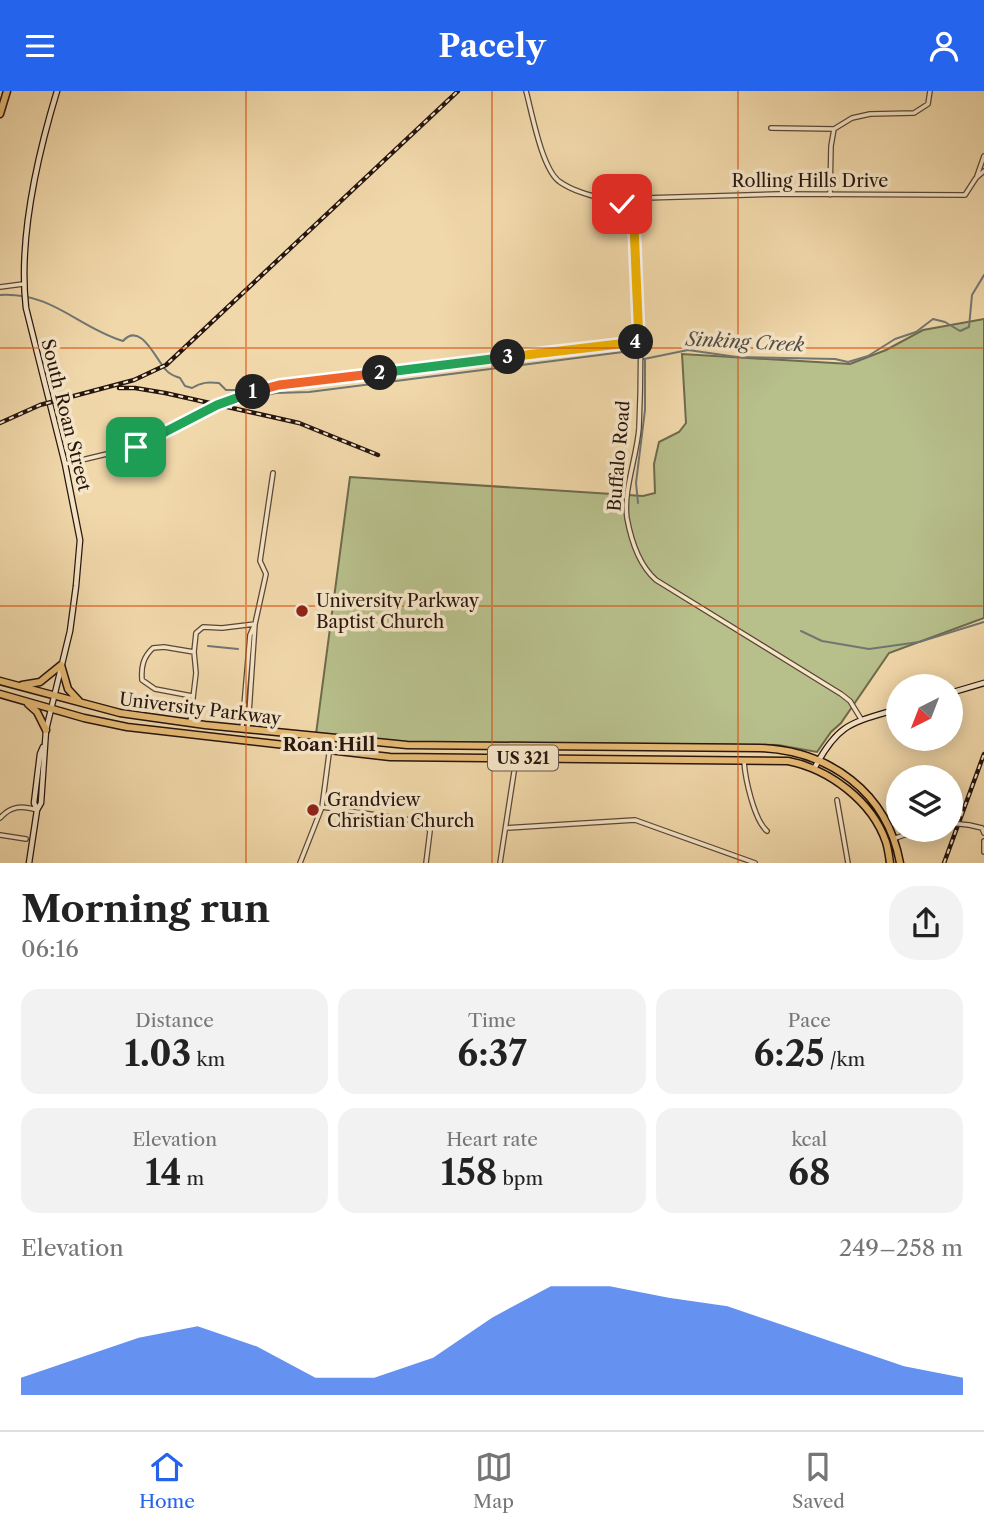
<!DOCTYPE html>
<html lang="en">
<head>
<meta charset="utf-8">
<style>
  body { margin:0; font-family:"Libre Caslon Text",serif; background:#f2f2f2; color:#222; height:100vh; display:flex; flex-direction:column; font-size:26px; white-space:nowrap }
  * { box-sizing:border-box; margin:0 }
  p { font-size:23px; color:#767676 }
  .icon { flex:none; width:38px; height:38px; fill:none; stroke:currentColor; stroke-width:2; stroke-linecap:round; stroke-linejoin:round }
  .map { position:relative; height:772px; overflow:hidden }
  .drawer { display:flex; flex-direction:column; background:#fff; flex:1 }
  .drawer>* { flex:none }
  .needle { width:46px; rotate:222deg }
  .fabs { position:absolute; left:886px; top:583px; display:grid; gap:14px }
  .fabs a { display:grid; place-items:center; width:77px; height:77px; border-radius:50%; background:#fff; box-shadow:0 4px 18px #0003; font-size:35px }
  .pin { position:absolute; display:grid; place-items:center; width:60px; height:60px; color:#fff; margin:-30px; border-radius:14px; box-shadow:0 4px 10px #0006 }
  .km { position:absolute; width:35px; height:35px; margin:-18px; border-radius:50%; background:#222; color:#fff; font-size:19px; line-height:35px; text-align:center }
  .round { display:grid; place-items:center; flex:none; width:74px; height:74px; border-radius:28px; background:#f2f2f2 }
  .summary { display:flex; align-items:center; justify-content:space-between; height:119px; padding:0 21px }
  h1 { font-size:38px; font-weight:700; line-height:52px }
  .stats { display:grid; grid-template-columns:repeat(3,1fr); gap:10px; height:119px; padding:7px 21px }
  .stats div { display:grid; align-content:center; border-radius:18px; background:#f2f2f2; text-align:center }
  .stats b { font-size:35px; font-weight:700 }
  .stats small { font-size:19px; font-weight:400 }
  .stats p { font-size:19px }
  .chart { height:196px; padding:14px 21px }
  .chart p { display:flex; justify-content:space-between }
  .chart svg { width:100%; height:126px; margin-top:7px; fill:#2563eb; opacity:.7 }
  header { display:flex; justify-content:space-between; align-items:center; height:91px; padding:0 21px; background:#2563eb; color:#fff; font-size:32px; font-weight:700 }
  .tab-bar { display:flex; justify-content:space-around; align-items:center; height:98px; border-top:2px solid #e0e0e0; background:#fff; font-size:19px; color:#767676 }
  .tab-bar a { display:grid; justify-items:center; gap:4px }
  .tab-bar .current { color:#2563eb }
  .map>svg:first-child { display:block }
  .green { fill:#b7bf8b; stroke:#6e6a4d; stroke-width:2 }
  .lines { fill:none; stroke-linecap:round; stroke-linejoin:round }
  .stream { stroke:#707673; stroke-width:2 }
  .street-casing { stroke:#594636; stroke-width:6 }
  .secondary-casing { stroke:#26150f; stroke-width:7 }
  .highway-casing { stroke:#26150f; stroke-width:9 }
  .street { stroke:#f6e6c8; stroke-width:3.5 }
  .secondary { stroke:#f6e6c8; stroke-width:4.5 }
  .highway { stroke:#e8bc75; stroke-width:6 }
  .rail-casing { stroke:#26150f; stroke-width:4.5 }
  .rail { stroke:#f6e6c8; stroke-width:2; stroke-dasharray:5; stroke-linecap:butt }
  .street-bridge-casing { stroke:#594636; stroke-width:6; stroke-linecap:butt }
  .street-bridge { stroke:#f6e6c8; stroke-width:3.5 }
  .split-1-casing { stroke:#fff; stroke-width:14 }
  .split-2-casing { stroke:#fff; stroke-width:14 }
  .split-3-casing { stroke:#fff; stroke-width:14 }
  .split-4-casing { stroke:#fff; stroke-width:14 }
  .split-5-casing { stroke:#fff; stroke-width:14 }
  .split-1 { stroke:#22a559; stroke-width:9 }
  .split-2 { stroke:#f0652b; stroke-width:9 }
  .split-3 { stroke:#22a559; stroke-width:9 }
  .split-4 { stroke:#f5b400; stroke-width:9 }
  .split-5 { stroke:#f5b400; stroke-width:9 }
  .grid { fill:none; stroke:#d5520c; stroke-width:2; stroke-opacity:0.55 }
  .poi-dot { fill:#8f2418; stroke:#f6e6c8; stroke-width:2.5 }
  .labels { text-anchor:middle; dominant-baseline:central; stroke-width:7; stroke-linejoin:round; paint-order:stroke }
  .shield { fill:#f6e6c8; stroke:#645446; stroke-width:2 }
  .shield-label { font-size:16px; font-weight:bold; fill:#26150f }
  .street-label { font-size:18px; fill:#26150f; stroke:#f6e6c8 }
  .poi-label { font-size:18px; fill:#26150f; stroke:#f6e6c8; text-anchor:start }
  .water-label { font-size:19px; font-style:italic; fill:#514d49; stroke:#f6e6c8 }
  .neighbourhood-label { font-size:19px; font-weight:bold; fill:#26150f; stroke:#f6e6c8 }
</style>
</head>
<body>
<header><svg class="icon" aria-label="menu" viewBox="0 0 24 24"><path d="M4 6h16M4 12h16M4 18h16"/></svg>Pacely<svg class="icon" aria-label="person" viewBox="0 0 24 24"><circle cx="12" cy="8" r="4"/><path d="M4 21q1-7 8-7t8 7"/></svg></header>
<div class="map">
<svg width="984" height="772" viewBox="0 0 984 772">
  <rect width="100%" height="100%" fill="#f1d8aa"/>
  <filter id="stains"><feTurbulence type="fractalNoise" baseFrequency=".00286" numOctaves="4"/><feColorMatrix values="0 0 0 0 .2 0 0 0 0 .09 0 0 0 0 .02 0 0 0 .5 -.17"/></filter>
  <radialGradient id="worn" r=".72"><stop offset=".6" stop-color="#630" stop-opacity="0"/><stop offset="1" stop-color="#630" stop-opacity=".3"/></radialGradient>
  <path class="green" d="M984,228v299l-95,35 -48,70 -10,9 -14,20 -39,-7 -375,-3 -87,-8 34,-257 293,19 12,-3 -1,-29 5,-22 20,-10 7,-9 -4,-69 168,10 36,-14 37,-20z"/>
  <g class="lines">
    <path class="stream" d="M0,204c53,-3 77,32 123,46 18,-20 33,19 43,29 4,5 9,6 14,8l5,8 7,2c10,-6 16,-6 27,-5l7,7h10
      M247,308l29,-6 33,-1 314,-40 21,7 44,-9 49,7 98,2 13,3 20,-6 27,-17 21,-7 17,-13 12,3 15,9 9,-4 3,-32 12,-20
      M638,412l-2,-20 9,-73v-50
      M801,540l21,10 47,8 50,-7 65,-20
      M208,555l30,3"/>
    <g class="street-casing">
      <path id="street" d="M526,0c6,22 16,79 34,91 17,12 43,16 62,22l5,3 6,11c8,68 9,141 6,210 -2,28 -16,63 -12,90 4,22 12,47 29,62l185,114 9,7 11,18
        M771,37l63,1 18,-11 18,-4 44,-1 14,-9 2,-13
        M977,85l7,-20
        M830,104l1,-49 3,-17
        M627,116l17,-9 134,-4 187,1 11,-17 8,-7
        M0,196l23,-3
        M65,373l71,-17 81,-42 62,-20 360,-43
        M192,605l-37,-7 -13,-9c-1,-13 1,-23 11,-32l11,-1 30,5
        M190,632l6,-50 -2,-21 2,-19 7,-6 19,1 33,-4
        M248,637l7,-104 11,-50 -6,-13 13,-88
        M242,638l8,-94 4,-9
        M744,670c1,17 10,59 23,70
        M837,709l11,63
        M322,716l102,15 6,9 -4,32
        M0,727c11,-12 21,-13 37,-8
        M969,734l13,3 2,5
        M506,737l129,-8 120,43
        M0,744l26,4
        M893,748l28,-10
        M984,750v11
        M300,772l22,-56 9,-68
        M500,772l18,-117"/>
    </g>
    <g class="secondary-casing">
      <path id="secondary" d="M950,602l34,-10
        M814,678c24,-46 37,-46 84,-60
        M37,719l4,-7 5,-73 24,-99 6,-45 4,-46 -15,-76 -39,-156c-8,-69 11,-151 31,-217
        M29,772l8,-53 -3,-7 6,-49 3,-7"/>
    </g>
    <g class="highway-casing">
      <path id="highway" d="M0,23l7,-23
        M0,590l120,32 85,12 202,20 353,3c70,3 127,44 140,115
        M22,594l18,-3 21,-17 7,24 12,13
        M0,603l84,24 43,9 263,30 398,4c41,8 84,40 98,81 2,6 3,14 4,21
        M28,613l9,8 9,18"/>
    </g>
    <use href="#street" class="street"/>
    <use href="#secondary" class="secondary"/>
    <use href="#highway" class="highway"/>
    <g class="rail-casing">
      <path id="rail" d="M119,297h16l30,5 134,30 79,32
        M0,332l40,-18 94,-25 32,-15 292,-274
        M944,772l40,-109"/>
    </g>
    <use href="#rail" class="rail"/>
    <g class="street-bridge-casing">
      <path id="street-bridge" d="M950,732l19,2"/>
    </g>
    <use href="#street-bridge" class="street-bridge"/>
  </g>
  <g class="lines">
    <g class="split-1-casing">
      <path id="split-1" d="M136,356l81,-42 36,-13"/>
    </g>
    <g class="split-2-casing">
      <path id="split-2" d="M253,301l26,-7 101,-12"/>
    </g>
    <g class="split-3-casing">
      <path id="split-3" d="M380,282l128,-16"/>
    </g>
    <g class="split-4-casing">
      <path id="split-4" d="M508,266l128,-15"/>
    </g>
    <g class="split-5-casing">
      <path id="split-5" d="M622,113l9,8 3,14 5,116h-3"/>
    </g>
    <use href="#split-1" class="split-1"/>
    <use href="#split-2" class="split-2"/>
    <use href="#split-3" class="split-3"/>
    <use href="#split-4" class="split-4"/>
    <use href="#split-5" class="split-5"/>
  </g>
  <path class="grid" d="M246,0v772M492,0v772M738,0v772M0,257h984M0,515h984"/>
  <g class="poi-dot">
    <circle cx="302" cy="520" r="7"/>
    <circle cx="313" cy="719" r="7"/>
  </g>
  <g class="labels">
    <rect class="shield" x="488" y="654.5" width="70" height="25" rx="5"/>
    <g class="shield-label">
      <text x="523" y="667">US 321</text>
    </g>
    <g class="street-label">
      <text x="810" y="90">Rolling Hills Drive</text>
      <text transform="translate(66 324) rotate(76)">South Roan Street</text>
      <text transform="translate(619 365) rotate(-85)">Buffalo Road</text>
      <text transform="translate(200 618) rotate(7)">University Parkway</text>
    </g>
    <g class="poi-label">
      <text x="316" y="510">University Parkway<tspan x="316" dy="21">Baptist Church</tspan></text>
      <text x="327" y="709">Grandview<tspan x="327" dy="21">Christian Church</tspan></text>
    </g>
    <g class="water-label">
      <text transform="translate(745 251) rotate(3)">Sinking Creek</text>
    </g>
    <g class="neighbourhood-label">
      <text x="329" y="653">Roan Hill</text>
    </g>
  </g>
  <rect width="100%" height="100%" filter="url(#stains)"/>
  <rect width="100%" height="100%" fill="url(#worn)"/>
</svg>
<div class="fabs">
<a><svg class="needle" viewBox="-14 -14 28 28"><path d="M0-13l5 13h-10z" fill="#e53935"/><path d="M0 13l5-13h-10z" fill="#767676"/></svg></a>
<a><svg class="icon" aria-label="layers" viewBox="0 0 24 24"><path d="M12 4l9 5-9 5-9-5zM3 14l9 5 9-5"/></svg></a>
</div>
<div class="pin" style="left:136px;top:356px;background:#1e9e55"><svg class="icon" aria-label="arrive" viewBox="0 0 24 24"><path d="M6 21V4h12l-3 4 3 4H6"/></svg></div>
<div class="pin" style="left:622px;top:113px;background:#d93025"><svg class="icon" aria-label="check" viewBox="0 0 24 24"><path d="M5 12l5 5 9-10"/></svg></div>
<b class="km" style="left:253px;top:301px">1</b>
<b class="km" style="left:380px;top:282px">2</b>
<b class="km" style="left:508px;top:266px">3</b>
<b class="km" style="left:636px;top:251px">4</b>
</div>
<section class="drawer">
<div class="summary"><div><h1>Morning run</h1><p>06:16</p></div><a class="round"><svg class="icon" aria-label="share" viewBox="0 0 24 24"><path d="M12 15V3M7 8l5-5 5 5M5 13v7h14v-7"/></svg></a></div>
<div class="stats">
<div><p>Distance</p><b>1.03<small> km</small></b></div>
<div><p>Time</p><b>6:37</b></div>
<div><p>Pace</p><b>6:25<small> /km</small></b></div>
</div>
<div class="stats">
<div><p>Elevation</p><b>14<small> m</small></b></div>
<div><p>Heart rate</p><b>158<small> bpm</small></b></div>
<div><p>kcal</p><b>68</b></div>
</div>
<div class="chart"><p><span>Elevation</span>249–258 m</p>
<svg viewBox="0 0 160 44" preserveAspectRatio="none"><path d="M0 44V38L10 31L20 24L30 20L40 27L50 38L60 38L70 31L80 17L90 6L100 6L110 10L120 13L130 20L140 27L150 34L160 38V44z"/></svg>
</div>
</section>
<nav class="tab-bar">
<a class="current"><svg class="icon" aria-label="home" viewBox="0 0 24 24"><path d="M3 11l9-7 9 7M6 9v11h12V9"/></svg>Home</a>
<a><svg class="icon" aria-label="map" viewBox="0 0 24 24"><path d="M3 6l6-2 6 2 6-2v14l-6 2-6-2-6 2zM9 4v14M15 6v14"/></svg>Map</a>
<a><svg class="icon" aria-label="saved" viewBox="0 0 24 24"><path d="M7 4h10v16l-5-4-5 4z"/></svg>Saved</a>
</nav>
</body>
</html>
